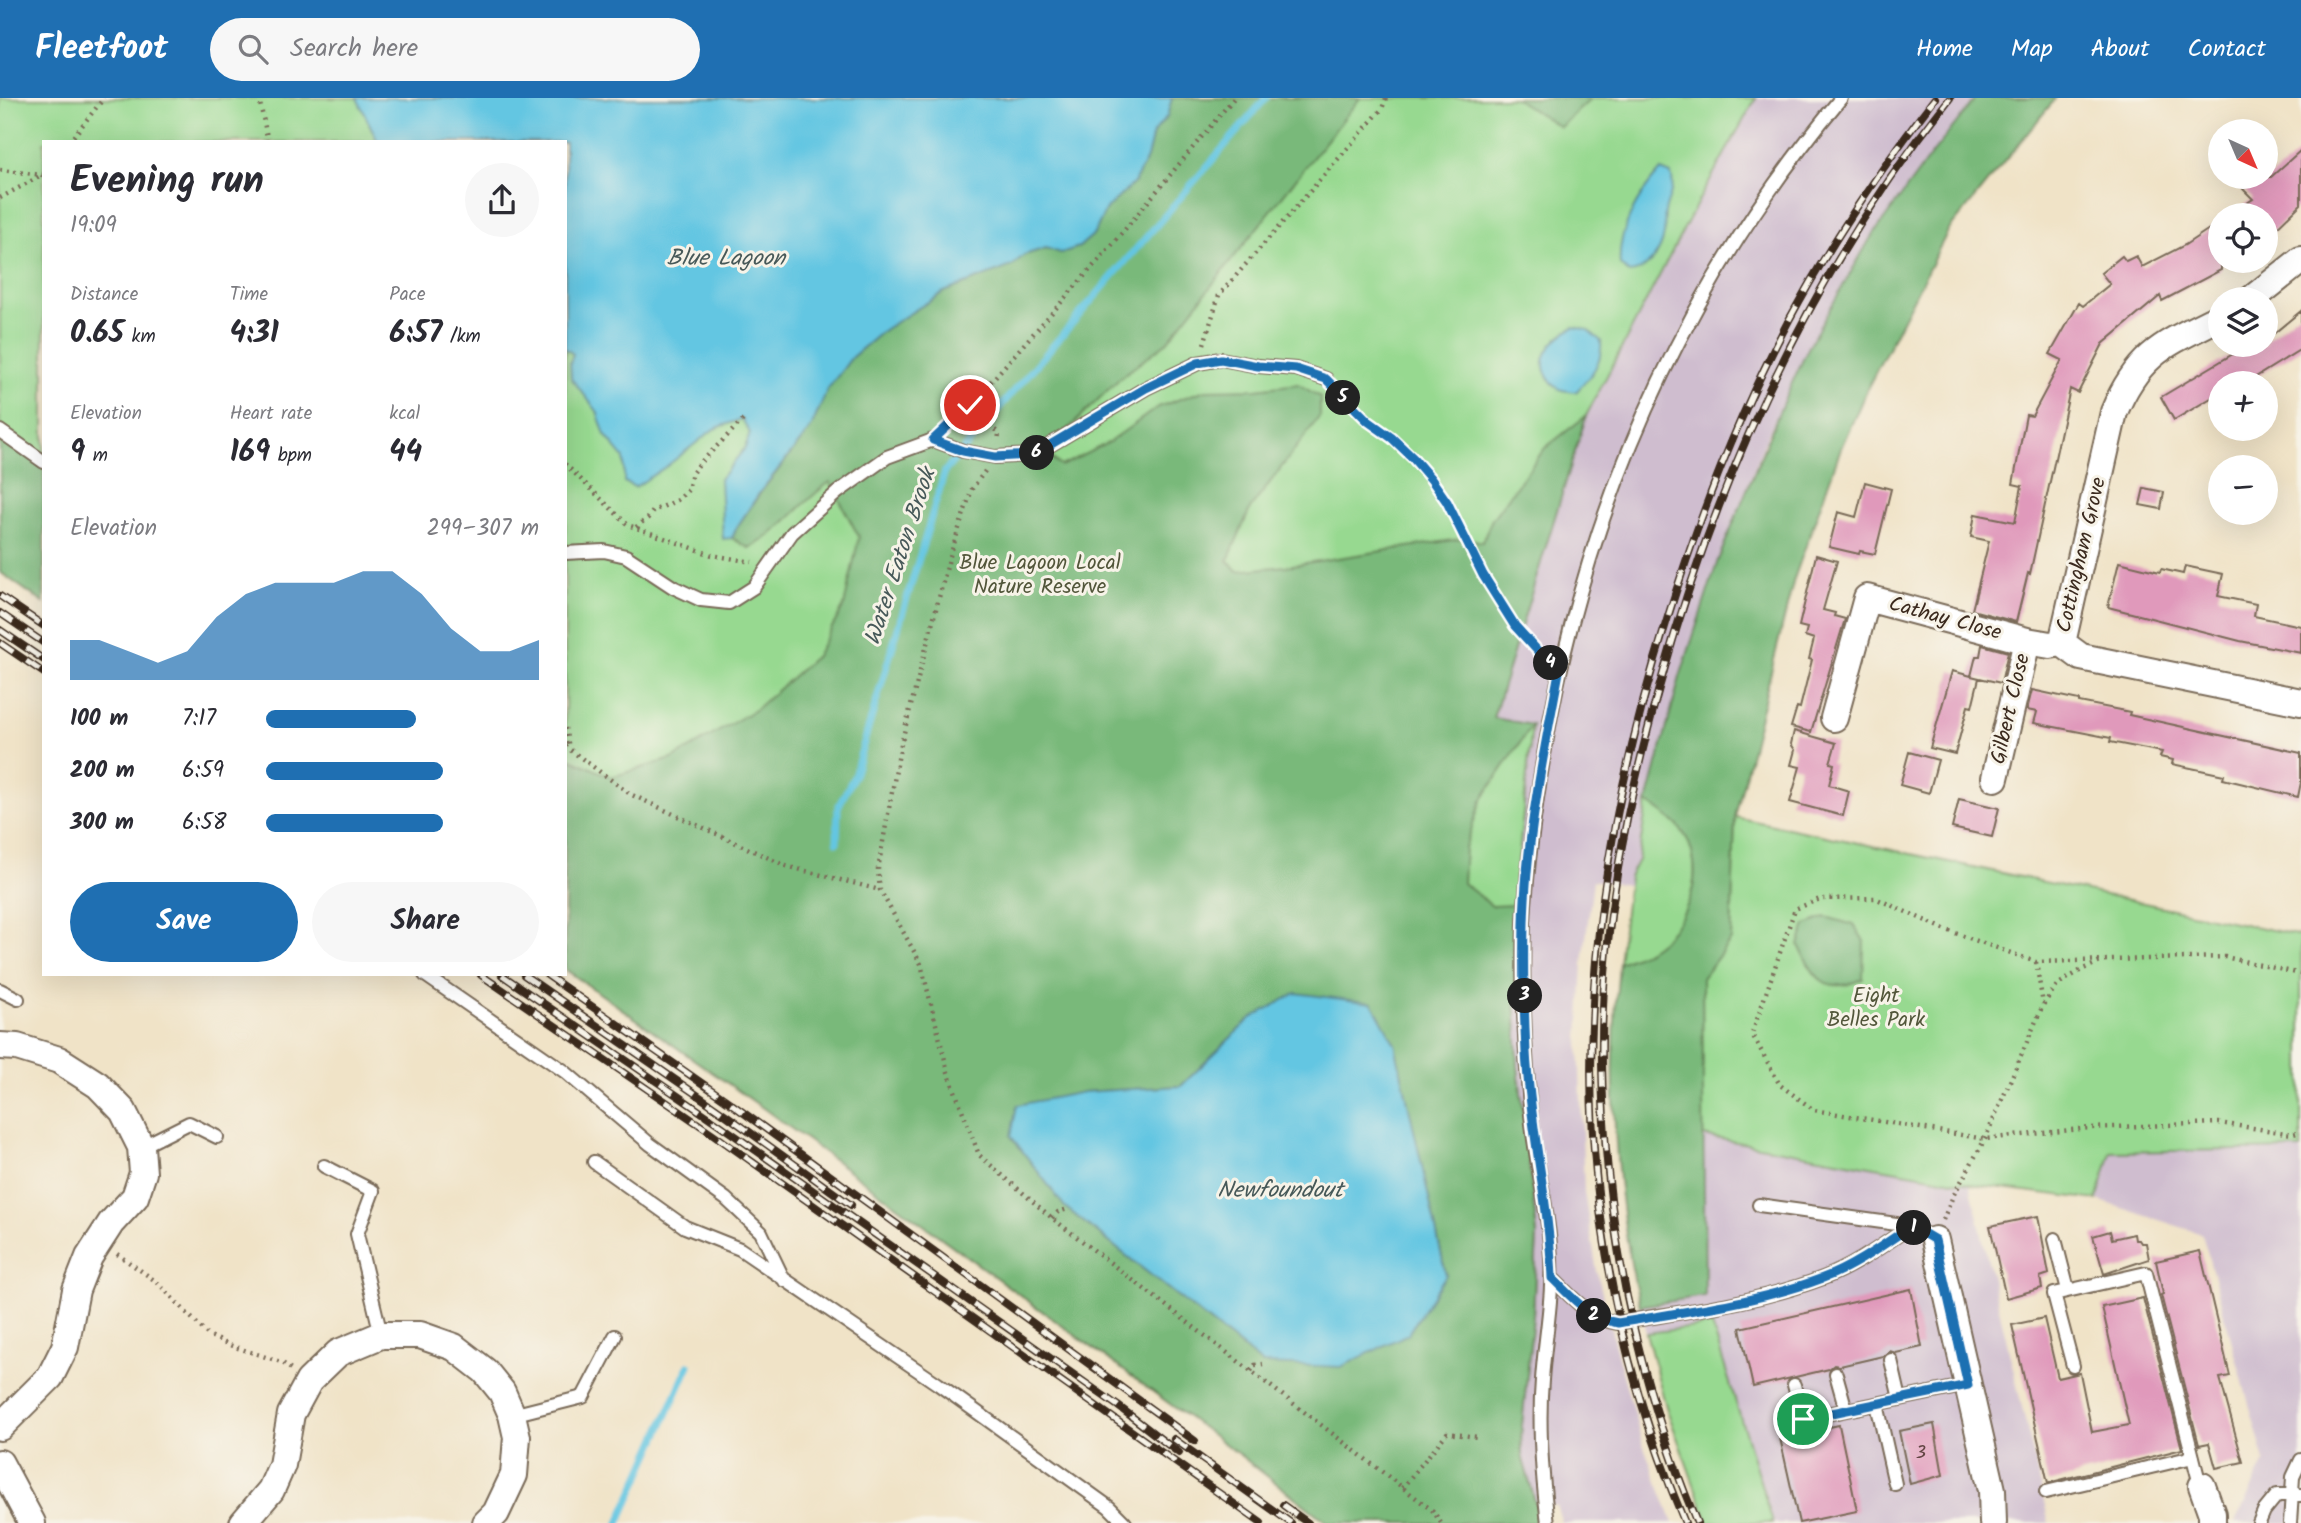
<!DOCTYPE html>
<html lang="en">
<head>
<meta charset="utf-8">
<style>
  body { margin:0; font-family:Kalam,sans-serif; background:#f7f7f7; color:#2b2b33; height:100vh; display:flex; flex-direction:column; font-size:26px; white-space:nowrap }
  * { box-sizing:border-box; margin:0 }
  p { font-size:23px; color:#7c7c81 }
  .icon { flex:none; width:38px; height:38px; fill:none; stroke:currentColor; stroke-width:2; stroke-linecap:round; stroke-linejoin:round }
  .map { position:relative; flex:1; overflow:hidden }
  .side { position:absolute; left:42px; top:42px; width:525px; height:836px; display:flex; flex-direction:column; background:#fff; border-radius:0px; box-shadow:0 7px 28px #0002 }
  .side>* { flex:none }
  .needle { width:46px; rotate:136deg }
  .controls { position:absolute; left:2208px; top:21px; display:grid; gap:14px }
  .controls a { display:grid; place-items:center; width:70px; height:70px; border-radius:50%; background:#fff; box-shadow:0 7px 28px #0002; font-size:35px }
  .pin { position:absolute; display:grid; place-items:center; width:60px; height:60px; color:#fff; margin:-30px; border:4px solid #fff; border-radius:50%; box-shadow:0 2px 7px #0007 }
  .km { position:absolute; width:35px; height:35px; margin:-18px; border-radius:50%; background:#222; color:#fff; font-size:19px; line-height:35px; text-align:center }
  .round { display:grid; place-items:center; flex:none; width:74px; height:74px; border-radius:37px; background:#f7f7f7 }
  .overview { display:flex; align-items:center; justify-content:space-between; height:119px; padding:0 28px }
  h1 { font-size:38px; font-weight:800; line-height:52px }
  .figures { display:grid; grid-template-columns:repeat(3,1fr); gap:10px; height:119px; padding:7px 28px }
  .figures div { display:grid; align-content:center }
  .figures b { font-size:30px; font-weight:800 }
  .figures small { font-size:19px; font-weight:400 }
  .figures p { font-size:19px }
  .chart { height:196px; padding:14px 28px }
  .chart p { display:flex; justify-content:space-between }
  .chart svg { width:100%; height:126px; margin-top:7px; fill:#1f6fb2; opacity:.7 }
  .button { display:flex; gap:14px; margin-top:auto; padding:14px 28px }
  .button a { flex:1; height:80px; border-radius:42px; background:#1f6fb2; color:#fff; font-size:28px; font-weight:800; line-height:80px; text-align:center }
  .button a+a { background:#f7f7f7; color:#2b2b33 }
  ul { padding:0 28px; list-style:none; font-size:23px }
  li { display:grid; grid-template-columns:112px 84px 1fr; align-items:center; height:52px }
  li i { height:18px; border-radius:9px; background:#1f6fb2 }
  header { display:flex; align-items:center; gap:42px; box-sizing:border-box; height:98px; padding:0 35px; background:#1f6fb2; color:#fff }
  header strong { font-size:33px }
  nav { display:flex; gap:38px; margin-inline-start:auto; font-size:24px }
  .search { width:490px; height:63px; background:#f7f7f7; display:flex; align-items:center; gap:18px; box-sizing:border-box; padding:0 24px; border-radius:38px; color:#7c7c81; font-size:26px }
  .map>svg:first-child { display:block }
  .industrial { fill:#cfbdcf }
  .green { fill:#97d990; stroke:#698257; stroke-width:2 }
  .forest { fill:#79b97a; stroke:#5a724c; stroke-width:2; fill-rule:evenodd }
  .water { fill:#64c6e2; stroke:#507880; stroke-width:2 }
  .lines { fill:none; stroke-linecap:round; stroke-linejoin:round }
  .stream { stroke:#64c6e2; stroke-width:7 }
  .building { fill:#e099bb }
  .lane-casing { stroke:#7a6b59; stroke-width:16 }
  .street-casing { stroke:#7a6b59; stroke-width:30 }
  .path { stroke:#7a6b59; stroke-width:4.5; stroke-dasharray:2 5; stroke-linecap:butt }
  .lane { stroke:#fff; stroke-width:12 }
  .street { stroke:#fff; stroke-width:26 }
  .rail-casing { stroke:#3b2a1e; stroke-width:8 }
  .rail { stroke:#f7f3e8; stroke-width:5; stroke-dasharray:16; stroke-linecap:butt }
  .route-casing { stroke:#fff; stroke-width:14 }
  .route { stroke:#1f6fb2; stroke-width:9 }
  .labels { text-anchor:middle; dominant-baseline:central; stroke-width:6; stroke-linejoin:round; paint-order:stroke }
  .number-label { font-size:18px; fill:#644645 }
  .street-label { font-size:21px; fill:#3b2a1e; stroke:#f7f3e8 }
  .park-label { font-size:21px; fill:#52563a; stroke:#f7f3e8 }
  .water-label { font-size:23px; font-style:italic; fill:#475959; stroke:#f7f3e8 }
</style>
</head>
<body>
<header>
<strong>Fleetfoot</strong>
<div class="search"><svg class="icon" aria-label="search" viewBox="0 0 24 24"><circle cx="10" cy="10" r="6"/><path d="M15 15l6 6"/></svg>Search here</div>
<nav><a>Home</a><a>Map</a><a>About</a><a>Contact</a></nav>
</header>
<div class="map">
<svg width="2301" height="1425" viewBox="0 0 2301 1425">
  <rect width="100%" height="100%" fill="#f7f3e8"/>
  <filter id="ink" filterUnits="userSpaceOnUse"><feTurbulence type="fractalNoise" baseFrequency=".0143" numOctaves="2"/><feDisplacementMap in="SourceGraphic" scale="14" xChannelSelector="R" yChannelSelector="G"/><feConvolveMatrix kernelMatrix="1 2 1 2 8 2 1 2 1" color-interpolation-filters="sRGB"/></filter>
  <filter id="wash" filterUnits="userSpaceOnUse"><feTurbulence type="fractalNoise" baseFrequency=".00686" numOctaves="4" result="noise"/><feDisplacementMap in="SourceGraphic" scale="28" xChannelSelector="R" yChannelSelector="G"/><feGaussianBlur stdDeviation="1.57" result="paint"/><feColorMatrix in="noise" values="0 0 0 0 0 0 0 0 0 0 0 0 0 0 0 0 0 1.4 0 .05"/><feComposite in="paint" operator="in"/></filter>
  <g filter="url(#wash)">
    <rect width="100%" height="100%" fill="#f0e3c7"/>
    <path class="industrial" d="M1756,0h220l-48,61 -57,80 -59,101 -44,94 -50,126 -18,54 -20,63 -33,125 -9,58 -9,17 -2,8 -34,-5 -10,83 -4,76 5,153 13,80 18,74 26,93 32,84h-111l-6,-18 -19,4 -15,-53 -1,-21 12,-119 4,-81 -19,-168 -5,-129 4,-1 -3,-32 7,-86 -28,-100 93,-303 114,-218z
      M1703,1038l267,48 79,339h-276l-61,-198 -66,8 -6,-27 65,-11z
      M2301,1051v374h-66l30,-61 -63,-228 -105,-34 14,-48z"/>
    <path class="green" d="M0,0h1756l-56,100 -114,218 -93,302 39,7 -18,180 3,32 -4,1 5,129 19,168 -4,81 -12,119 1,21 15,53v14h-209l-88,-68 -477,-347 -198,-139v-827h-521v461l-44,-31z
      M1647,704c15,10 35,23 42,41 16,40 -5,85 -40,107 -9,5 -21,9 -30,13l10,-86 9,-17z
      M1735,719l566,119v213l-190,3 -14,48 -127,-16 -267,-48 -1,-158 29,-38z
      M1712,1227l61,198h-65l-42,-116 -20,-74z"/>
    <path class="forest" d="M1172,0h188l-194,245 -46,35 -75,74 16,14 47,-23 50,-36 47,-17 51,-1 42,-5 22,13v19l-70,93 -22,51 9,11 49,-5 180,-28 16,4 10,-23 53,-71 41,-32 -93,302 39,7 -51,76 -16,47 -2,35 29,23 22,-1 3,32 -4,1 5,129 19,168 -4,81 -12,119 1,21 15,53v14h-209l-88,-68 -477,-347 -198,-139v-213l46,21 61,-18 84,-50 60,-53 28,-50 15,-69 -29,-55c-29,20 -49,51 -81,66l-17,-10 5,-11 24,-35 50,-64 16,-38 25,-33 33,-28 59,-37 67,-26 13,-11 22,-7 15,5 18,-6 15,-13 12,-25 28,-26 13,-25 6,-25 14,-17zM1372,905l23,42 51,230 -183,89 -198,-157 -54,-71 72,-44 98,-6 69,-67z
      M1514,0h78l-32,29z
      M1976,0h80l-108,133 -80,156 -27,61 -47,131 -59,238 -4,123 -29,38 3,318 -65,10c-26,-111 -32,-229 -21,-343 9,-4 21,-8 30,-13 35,-22 56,-67 40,-107 -7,-18 -27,-31 -42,-41l33,-125 38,-117 66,-160 28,-60 58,-101 58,-80z
      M0,331l44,29v145l-44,-31z
      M1826,819l28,8 10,16 -1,38c-38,17 -49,-1 -64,-34l7,-20z"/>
    <path class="water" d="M357,0h815l-5,18 -14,17 -6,25 -13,25 -28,26 -12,25 -15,13 -18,6 -15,-5 -22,7 -12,11 -68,26 -59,37 -33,28 -25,33 -16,38 -51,64 -23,35 -5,11 -9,1 -3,-60 25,-31 5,-15 -8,-14 -28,10 -47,37 -32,21 -11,-5v-24l-19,-23 -8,-24 -26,-33 -1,-15 3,-9 -8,-6v-206h-187z
      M1661,72l10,4c5,16 -3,22 -6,38 -1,7 0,15 -1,22 -3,18 -16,38 -35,39l-9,-8c-3,-34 18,-70 41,-95z
      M1574,229l14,3 13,11c2,22 -10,35 -25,51 -5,-1 -13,-1 -17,-3 -2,-1 -7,-6 -8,-8 -19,-21 4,-44 23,-54z
      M1296,895l76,10 23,41 51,231 -38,59 -67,33 -78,-3 -198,-157 -54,-71 6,-31 66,-13 98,-6 69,-67z"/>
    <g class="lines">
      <path class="stream" d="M837,744l1,-35 16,-31 91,-305 321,-373
        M619,1425l70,-158"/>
    </g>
    <g id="blocks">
      <path class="building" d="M2301,52v54l-35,34v-23h-37l24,-16 -10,-10 12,-12h16z
        M2221,123v49l-59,31 -2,-5 -57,48 -25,49 -8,-4 -40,185 -2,-1 -12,49 -44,-12 17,-69 -18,-4 4,-23 40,8 7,-36 -9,-2 13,-69 6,1 30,-56 -12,-6 29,-51 4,3 27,-22 -9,-11 21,-17 4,5 10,-5 6,11 43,-22z
        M2301,213v38l-55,34h-25v9l-47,28 -13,-23 87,-52h18v-5z
        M1865,384l26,7 -16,65 -15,-3 -1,3 -30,-7 9,-35 18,5z
        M2144,390l20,4 -3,17 -21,-4z
        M1816,457l21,6 -14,49 12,3 -1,3 11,3 -34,113 -20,-5 6,-20 3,1 12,-48 -3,-1 5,-20 -9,-3 2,-8 -8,-2z
        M2119,464l41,10 1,-3 22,5 2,-8 38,8 -5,22 38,8 -2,12 47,10v27l-61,-12 -132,-34z
        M1982,547l26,7 -7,31 -30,-7 5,-20h4z
        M1952,573l27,7 -7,29 -4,-1 -13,48 -25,-6z
        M2032,592l47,10v2l51,10 -1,3 172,38v29l-3,15 -75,-18 1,-4 -52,-11 1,-4 -13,-3 2,-5 -52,-10 1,-4 -77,-15 3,-11 -10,-2z
        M1794,633l42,12 -6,20 4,1 -5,21 20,6 -6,25 -53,-14 10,-35 -9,-2 4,-15 -4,-6z
        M1909,654l29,8 -9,33 -29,-8z
        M1959,701l40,9 -7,29 -40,-9z
        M2038,1118l11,58 -9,3 2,11 -36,10 -16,-72z
        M2110,1133l2,8 22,-5 1,6h4l2,3h5l3,16 -45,15 -11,-38z
        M2200,1153l30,125 -10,2 23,84 -27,6 -7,-25 -10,2 -38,-150 2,-1 -7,-33z
        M1911,1191l11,58 -26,6 -6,-2 -7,5 -43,10 -6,-1 -5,4 -76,18 -13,-59z
        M2143,1200l39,151 -134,34 -36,-158 32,-7 14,60 22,-5 12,59 37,-7 -27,-118z
        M1934,1326l9,51 -33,9 -11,-53z
        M1839,1327l18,86 -58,12 -19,-85z"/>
    </g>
  </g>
  <g filter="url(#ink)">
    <use href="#blocks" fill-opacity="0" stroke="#7a6b59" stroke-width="2"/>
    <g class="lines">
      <g class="lane-casing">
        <path id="lane" d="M0,333l44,31
          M565,455l39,-2 22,5 47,31 28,13 28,3 25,-16 38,-54 46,-41 49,-35 46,-17 30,11 32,6 38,-2 113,-67 52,-25 23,-4 37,7 38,3 30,10
          M425,877l139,96 86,73 76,55 35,33 23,48
          M0,892l18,9
          M141,1049l48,-24 28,14
          M594,1064l91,65 55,22 198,135 171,123 16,16
          M324,1068l49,25 -16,43 24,101
          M1759,1107l152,21 24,14
          M2055,1141l13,51
          M1552,1180c21,20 35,39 65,45 69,-12 140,-20 206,-45 32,-12 60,-33 88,-52
          M1891,1262l9,39
          M2073,1268l-19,-72 92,-21 52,204 4,9
          M1836,1276l10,36
          M1794,1287l9,34 165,-34
          M1877,1306l18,80
          M512,1317l71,-18 32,-61
          M2046,1394l147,-35
          M1548,1425c-6,-48 -10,-95 -6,-143 3,-45 13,-90 8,-135 -3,-38 -12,-75 -17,-112 -8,-67 -11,-144 -9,-211 3,-58 11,-116 21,-173 41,-243 137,-461 296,-651
          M2259,1425l5,-12 13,-16h24
          M2290,1425l3,-46 8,-17"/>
      </g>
      <g class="street-casing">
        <path id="street" d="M2252,201l49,-39
          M2221,218c-55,28 -82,36 -107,96l-52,231 19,14 220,45
          M1834,620l33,-120 160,43 23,4 12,-2
          M1995,680l32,-137
          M0,948l17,1 42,13 39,25 25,26 18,36 2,26 -8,24 -24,26 -22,34 -13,33 -11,57 -15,30 -50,50
          M1935,1142l57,250 1,33
          M0,1365l32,60
          M2202,1388l10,28v9
          M243,1425l28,-33 11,-25 9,-51 18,-33 29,-28 43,-18h39l34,12 31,24 17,21 10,23 5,22 -3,38 -18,38 -10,10"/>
      </g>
      <path class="path" d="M259,0l9,44
        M69,44l35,-44
        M0,72l42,5 2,4
        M0,100l44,-24
        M1204,246l15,-49 163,-186 4,-11
        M1336,292c17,19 37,32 56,48 21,18 38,39 53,61 16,23 24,52 38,76 18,32 39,59 64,86
        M970,307l29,29 -1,7
        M947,329l23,-22 142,-160 122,-147
        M565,366l63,61 84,30 40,7
        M985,373l-13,18 -23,70 -49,189 -22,121 2,21 41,74 27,108 31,83 73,63 381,293 8,12
        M636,429l12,-9 5,-7 25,-11 10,-10 4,-17 8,-10 45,-45
        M565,630l4,20
        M565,648l65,48 156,72 94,24
        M2036,864l7,42
        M2301,876l-76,-17 -189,5 -92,-33 -69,-31 -55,1 -25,10 -43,125 28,51 34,25 171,29 105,-11 129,-5 74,11 8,-2
        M1052,1120l6,-6 10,-3
        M1943,1122l10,-24 32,-57 58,-134 14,-20 26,-16 20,-8
        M117,1156l40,28 51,53 24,11 49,16 10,7
        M1251,1273l4,-6 8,-1
        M1402,1390l45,-55 30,4"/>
      <use href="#lane" class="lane"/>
      <use href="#street" class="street"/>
      <g class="rail-casing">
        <path id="rail" d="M0,498l44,30
          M0,515l44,30
          M0,532l44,30
          M0,545l44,30
          M481,877l232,159 548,389
          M502,877l218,150 398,281 61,47
          M524,877l202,140 125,90
          M547,877l186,130 462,336
          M1174,1341l117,84
          M1283,1407l25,18
          M1685,1425c-128,-304 -116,-590 -19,-900 32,-104 72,-207 123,-303 42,-78 92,-152 146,-222
          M1697,1425c-61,-146 -93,-301 -95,-459 -2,-127 23,-254 57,-376 59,-214 152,-416 291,-590"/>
      </g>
      <use href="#rail" class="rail"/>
    </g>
  </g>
  <g class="lines" filter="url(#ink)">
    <g class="route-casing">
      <path id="route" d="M970,307l-37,35 30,11 32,6 38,-2 113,-67 52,-25 23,-4 37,7 38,3 30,10 42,42 24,17 21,20 18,21 16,23 36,73 32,51 32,35 13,6c-16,85 -34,171 -36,257 -1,42 0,86 2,128 4,76 23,150 26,226 21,20 35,39 66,45 68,-12 139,-20 205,-45 32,-12 60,-33 88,-52l24,14 33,145 -165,34"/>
    </g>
    <use href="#route" class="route"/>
  </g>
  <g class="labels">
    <g class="number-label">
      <text x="1921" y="1355">3</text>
    </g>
    <g class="street-label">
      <text transform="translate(2082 457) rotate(-77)">Cottingham Grove</text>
      <text transform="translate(1945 521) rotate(15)">Cathay Close</text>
      <text transform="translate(2011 611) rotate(-77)">Gilbert Close</text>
    </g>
    <g class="park-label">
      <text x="1040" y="465">Blue Lagoon Local<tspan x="1040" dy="24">Nature Reserve</tspan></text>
      <text x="1876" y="898">Eight<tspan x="1876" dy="24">Belles Park</tspan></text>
    </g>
    <g class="water-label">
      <text x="726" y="161">Blue Lagoon</text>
      <text transform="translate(901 459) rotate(-72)">Water Eaton Brook</text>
      <text x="1280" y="1093">Newfoundout</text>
    </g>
  </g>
</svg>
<div class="controls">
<a><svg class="needle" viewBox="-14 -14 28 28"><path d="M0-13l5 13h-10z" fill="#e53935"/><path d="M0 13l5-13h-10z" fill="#7c7c81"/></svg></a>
<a><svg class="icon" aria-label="locate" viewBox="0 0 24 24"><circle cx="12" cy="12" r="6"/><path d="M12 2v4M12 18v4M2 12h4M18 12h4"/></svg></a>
<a><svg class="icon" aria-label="layers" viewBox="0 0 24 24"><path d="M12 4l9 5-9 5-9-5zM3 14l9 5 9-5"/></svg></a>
<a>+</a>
<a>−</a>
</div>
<div class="pin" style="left:1803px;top:1321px;background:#1e9e55"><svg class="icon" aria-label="arrive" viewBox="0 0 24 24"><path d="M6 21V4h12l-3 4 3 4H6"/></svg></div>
<div class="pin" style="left:970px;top:307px;background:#d93025"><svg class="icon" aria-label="check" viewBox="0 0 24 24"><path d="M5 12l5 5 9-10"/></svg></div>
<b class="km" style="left:1914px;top:1130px">1</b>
<b class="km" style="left:1594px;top:1218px">2</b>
<b class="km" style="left:1525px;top:898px">3</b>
<b class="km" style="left:1551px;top:565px">4</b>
<b class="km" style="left:1343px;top:300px">5</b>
<b class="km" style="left:1037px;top:355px">6</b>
<section class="side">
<div class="overview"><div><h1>Evening run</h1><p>19:09</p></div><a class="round"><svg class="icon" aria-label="share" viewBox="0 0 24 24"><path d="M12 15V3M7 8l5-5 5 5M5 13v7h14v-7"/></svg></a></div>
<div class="figures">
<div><p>Distance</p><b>0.65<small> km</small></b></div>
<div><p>Time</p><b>4:31</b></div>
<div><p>Pace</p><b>6:57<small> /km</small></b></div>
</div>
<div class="figures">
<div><p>Elevation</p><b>9<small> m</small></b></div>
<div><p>Heart rate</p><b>169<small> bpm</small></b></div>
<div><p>kcal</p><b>44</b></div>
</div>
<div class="chart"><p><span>Elevation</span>299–307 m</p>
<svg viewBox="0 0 160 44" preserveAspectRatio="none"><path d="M0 44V30L10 30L20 34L30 38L40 34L50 22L60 14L70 10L80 10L90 10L100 6L110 6L120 14L130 26L140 34L150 34L160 30V44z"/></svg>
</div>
<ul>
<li><b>100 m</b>7:17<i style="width:55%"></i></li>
<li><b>200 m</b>6:59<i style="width:65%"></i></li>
<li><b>300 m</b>6:58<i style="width:65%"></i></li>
</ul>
<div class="button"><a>Save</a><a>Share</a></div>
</section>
</div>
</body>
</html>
